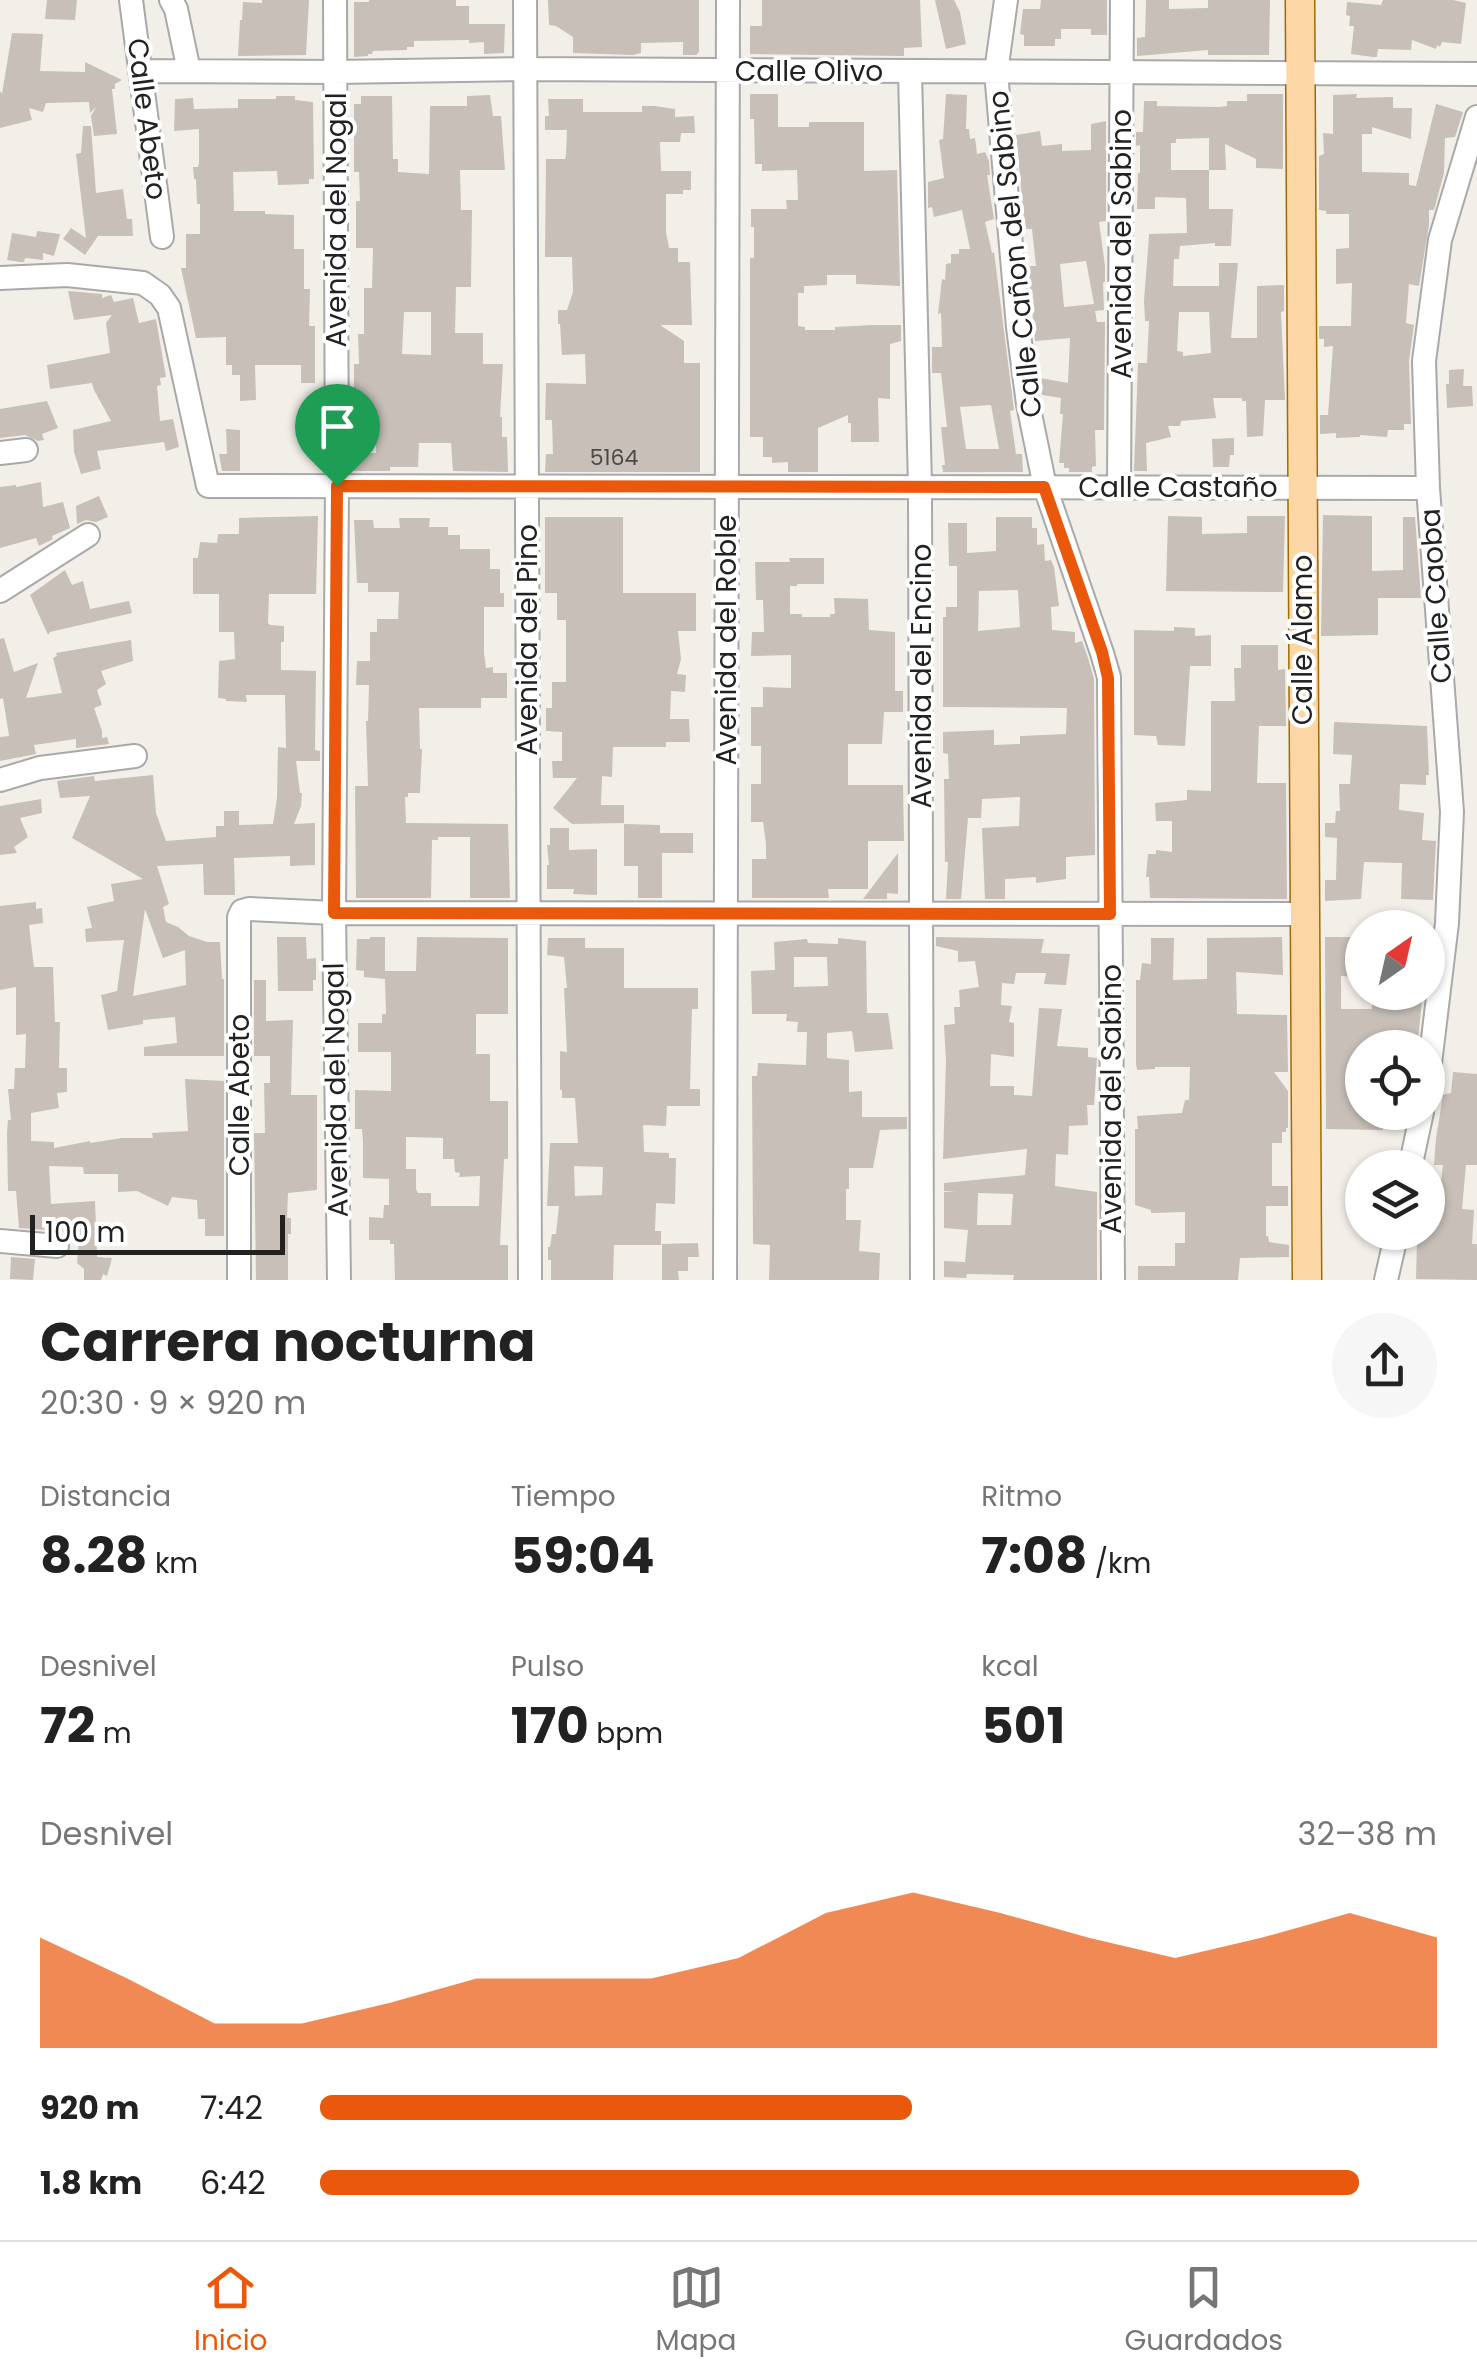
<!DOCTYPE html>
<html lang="es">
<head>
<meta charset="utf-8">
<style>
  body { margin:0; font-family:Poppins,sans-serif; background:#f6f6f6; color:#222; height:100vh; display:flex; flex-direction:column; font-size:38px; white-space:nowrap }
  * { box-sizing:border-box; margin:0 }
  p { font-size:32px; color:#767676 }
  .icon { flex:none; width:55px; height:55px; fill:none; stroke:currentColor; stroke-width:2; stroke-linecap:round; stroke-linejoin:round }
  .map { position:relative; height:1280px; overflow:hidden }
  .sheet { display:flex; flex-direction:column; background:#fff; flex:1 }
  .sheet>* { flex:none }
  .needle { width:65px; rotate:34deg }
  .controls { position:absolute; left:1345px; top:910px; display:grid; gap:20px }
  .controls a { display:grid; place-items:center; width:100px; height:100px; border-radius:50%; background:#fff; box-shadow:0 2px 8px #0004; font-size:50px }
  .scale { position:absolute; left:30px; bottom:25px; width:255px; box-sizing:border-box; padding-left:10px; border:5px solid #222; border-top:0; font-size:28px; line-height:35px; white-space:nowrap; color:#222; -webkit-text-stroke:8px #fff; paint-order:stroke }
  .pin { position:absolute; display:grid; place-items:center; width:85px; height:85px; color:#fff; margin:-102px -42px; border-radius:50% 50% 50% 0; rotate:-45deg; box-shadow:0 0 10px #0007 }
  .pin .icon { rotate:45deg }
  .round { display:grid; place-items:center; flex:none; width:105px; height:105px; border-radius:52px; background:#f6f6f6 }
  .headline { display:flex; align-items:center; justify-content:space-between; height:170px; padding:0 40px }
  h1 { font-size:55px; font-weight:700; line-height:75px }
  .figures { display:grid; grid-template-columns:repeat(3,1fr); gap:15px; height:170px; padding:10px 40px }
  .figures div { display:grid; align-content:center }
  .figures b { font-size:50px; font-weight:700 }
  .figures small { font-size:28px; font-weight:400 }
  .figures p { font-size:28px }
  .chart { height:280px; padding:20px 40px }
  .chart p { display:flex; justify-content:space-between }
  .chart svg { width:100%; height:180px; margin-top:10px; fill:#ea580c; opacity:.7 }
  ul { padding:0 40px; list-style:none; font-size:32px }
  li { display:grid; grid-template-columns:160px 120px 1fr; align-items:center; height:75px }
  li i { height:25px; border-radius:12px; background:#ea580c }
  .dock { display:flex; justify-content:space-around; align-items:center; height:140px; border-top:2px solid #e0e0e0; background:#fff; font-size:28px; color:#767676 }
  .dock a { display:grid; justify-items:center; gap:5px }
  .dock .on { color:#ea580c }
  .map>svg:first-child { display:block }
  .building { fill:#c7bfb8; fill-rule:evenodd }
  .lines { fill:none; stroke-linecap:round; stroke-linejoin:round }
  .minor-casing { stroke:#a9a9a9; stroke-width:26 }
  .major-casing { stroke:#a06b00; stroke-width:31 }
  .minor { stroke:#fff; stroke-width:22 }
  .major { stroke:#fcd6a4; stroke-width:28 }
  .route-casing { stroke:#fff; stroke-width:20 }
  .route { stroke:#ea580c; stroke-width:12 }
  .labels { text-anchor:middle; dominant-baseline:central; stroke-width:8; stroke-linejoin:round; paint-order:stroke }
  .number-label { font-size:22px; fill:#4b4948 }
  .street-label { font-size:28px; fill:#222; stroke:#fff }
</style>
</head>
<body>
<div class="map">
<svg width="1477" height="1280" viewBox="0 0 1477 1280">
  <rect width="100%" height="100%" fill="#f2efe9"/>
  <path class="building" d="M47,0h30l-2,20 -30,-1z
    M262,0h47l-3,55 -68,1 2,-36h2l1,-18 19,1z
    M369,0h87v6h13v18h36l-1,29 -20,1v-12l-15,1v-3l-55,1v6h-7v3l-34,1 -1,3h-4v2l-14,1v-55h15z
    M548,0h151v52l-3,3h-13v-13l-42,1v10l-8,2 -60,-2v-16l-17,-11 -7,-1z
    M762,0h158l2,47 -18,1v8l-154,-2v-28h12z
    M935,0h19l6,12 6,32 -20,5z
    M1041,0h66v35h-16v-6h-30v10h-6v7h-31v-11l-4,-1 3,-25h17z
    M1146,0h23v9l39,-1v-8h62l-1,55h-61v-5l-71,6v-18l8,-1z
    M1383,0h70l13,3 -5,41 -19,-2 -2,5 -3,-2 -1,4 -24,-9 -1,10 -33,-1 -1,8h-4l-22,-3 3,-28h-5l1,-10 -4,-1 1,-13 34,3z
    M12,33l31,1 -3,37 45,1v-10l37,18 -7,4v5h-3l5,45 -23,2 -3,-20 5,-9 -6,6 -1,-11 -43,1 -3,9 -14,-4 3,12 -32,8v-37l2,3z
    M750,94h28v33h31v-5h55v49l33,-1 3,116 -44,-2v-9h-29v10l-23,1v7h-6v33l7,1v3h30v-3l38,-2h28v16l-11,3v55l-12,-1 1,44h-28v-19h-3v-8l-30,13v44h-30v-10l-16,1v-6h-9v-20h-13v-179h4v-31h-3v-18h36l-1,-9h12l-1,-30 -35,1v-7h-7l-1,-45h-4z
    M946,94l21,1 -1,34h3l1,10 5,-1 2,16 8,-2 4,9 1,14h-3l7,44 -9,3 7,31 2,-1 20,158 -4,1 6,43h6l1,18h-80l-1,-7h3l-4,-38h6l-6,-54h-9v-26h10l-1,-34 -3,1 4,-35 3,1 1,-16 5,-1v-9h8v-5h11l-8,-39 -28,7 -2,-10 -4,1v-26l16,-4 -5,-38 4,-1zM991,405l8,44h-33l-6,-42z
    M1247,94h36v75l-27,-1v-9l-31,-15 1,26h-17v39h24l-2,37h-16v-3l-35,3 -1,13h-5l-1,27h46v-23h19l-7,75h26v-52l27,-1v26l-3,1 4,88h-20l-2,36 -16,1 -1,-36h-4v-3h-29l3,20 -35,3 -1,5h-12l3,11 -25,6 1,28h-13l4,-108h9l2,-42h-4l-1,-20 5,-65v-2l38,-1 -1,-35 -31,-1v12h-18l1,-36h2v-28l-4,1v-14h7l1,-31h13v5l62,1 8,-1v-5h20zM1209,138v32h-38v-27h5v-4zM1179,312h30l2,41 -28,3v-4l-6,-1z
    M1357,94l-1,4 37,-1v11h19l-1,31 -39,-12v7h-10v38l47,1v12l7,1 20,-82 27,8 -8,25 -10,1 -1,35 -10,37h-5v15l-10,61 -10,-2 -3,39 8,2 -5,36 2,63h-7v6h-16l-1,7 -27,-2v2l-24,1v-5l-16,1v-19h8l5,-69 -9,1v-8h-5v-13h32l1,-43 -16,1v-35l13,-1v-34h-23v-3l-7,-1v-54l5,-2 -1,-21 10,1v-39z
    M490,95l3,21h8l4,54h-45l1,40h11l-1,77h-15l-1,46h28v31h20l-3,53h2v20h5l1,35 -55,-1 -2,-28h-32l-1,24h-28v4h-36v-18h22v-39h-18v-9h-4v-41h5l-1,-30h6v-46h8l1,-40h-17v-47h4l-1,-29h-5v-68h7v-8h31l1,63h5v13l31,2 1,-68h37v-10zM404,312h27v43l-29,-1z
    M276,96h19v4l18,2 1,77h-5v5l-31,1 -1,-14 -44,1 1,39h31v3l29,1v34h10v40h6l-1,37h6v57h-14v-18h-46l1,35 -16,1v-26h-8v-10h-6v-28l-30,1 -15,-70h5v-34h14v-30h-3l-1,-25h-2l-1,-12h5l1,-4v-34l-25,2 1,-32 18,-1 1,11 44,-1v-9h38z
    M548,99h35v13h59v-6h13l20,3v8l19,-1 1,17h-14l-1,9h-20l1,29h30v19h-8v4h-17v38l3,16h9v14h12l2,63h-32l24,16v22h16v109h-155l1,-18h7l-1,-34h-7l1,-37 40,1 -1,-30 -23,1 -2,-31h-2v-14h9l6,-18 -1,-35h-27l1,-98h19l1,-3 1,-26h-22v-14h4z
    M1106,121v100l-7,1 6,44v16l-2,1 1,27 -9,1 2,11h8l-1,108h-9l1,36 -4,1v5h-23v-4h-5v-5h-5l4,-49h-3l1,-16 -19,-3 -2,-17 28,5 2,-45 -35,3 -7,-75h8l-4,-37h-7l-9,-94 24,-4 2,15 20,-2v7l29,-1v-26zM1086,261l8,43 -30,3 -4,-43z
    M83,126h8l5,67 27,-4 4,30h5l1,17h-35l-13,19 -22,-16 8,-11 15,10 -10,-84 5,-1z
    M37,231l23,3 -6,22 -11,-3v7l-18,-2 -1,4h-4l-13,-2 5,-27 24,4z
    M68,291l34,3v4l9,-3 3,7 19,-4 6,25 17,-4 10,58 -6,1 1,7 -4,1 3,35 13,-2 6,28 -13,4 -2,-9 -67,9 4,18 -20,5 -7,-22 -1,-22 38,-9 -17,-31 -2,-7 -42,6 -3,-24 63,-12 -4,-30 6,-8 -38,5z
    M1464,369l-1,17h9l1,20 -26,2 -1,-24h3v-14z
    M47,401l11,27 -16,6 2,6 -6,1 -13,-6 -25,3v-29z
    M226,429l14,1v41h-18l-3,-17h8z
    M1234,438v17h-4l-1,12h-16l-1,-28z
    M41,482l2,25 20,-5 7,26 -18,8 1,3 -14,7 -3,-8 -36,10v-61l16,-2v2z
    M99,496l9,21 -12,5 -10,-2 -9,4 -1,-18z
    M1323,515l49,1v55l31,-1v-53h12l6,81h-43v37l-57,1z
    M318,516l-2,78h-47l-1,29 2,2 14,1v16h-3v28l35,1 -1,79 5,1v10h-24l4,32h2l-1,13 -7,18 21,-1v42l-25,1v-10l-56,2 1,37h-31l-1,-31 -46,2 12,38 -6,3 3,15 12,5 11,9 18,6h13l2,37h2v77h-80v-9l33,-4 -2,-26 -32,3v4l-35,6 -7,-35 16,-4 7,-51 -38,2 -1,-13 7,-1 -5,-21 27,-6 -3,-17 32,-5 -71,-41 18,-42 -30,2 -3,-17 37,-5 1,5 58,-6 3,38 10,28 50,-4v-11h8v-15h15v14l34,-1 4,-26 1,-51 8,1 -1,-53h-39l1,7 -21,-1v-2l-8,-1 1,-37 16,-2 -1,-27h-15v-38h-26v-36h5l2,-16 17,1 1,-9h21v-16zM145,909l18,49 22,-8 1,35 -53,11z
    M1168,516l34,1v17l45,-1v-17h38l-2,76 -117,-1z
    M545,517h78v76h73v38h-18l3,28 -4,15 9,1 -1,17 -14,-1 -1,28h19l1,23h-24v5h-53l-1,30 -10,-1 -1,29h23v18l-52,1 -19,-16 24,-30h-24l-1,-17h10v-29l-16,-1v-23h6v-26h14v-62h-9v-27h-12z
    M996,517h36v11h5v17l7,-1 1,17 6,-1 3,7 5,39 -8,1 1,23 23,2v11l7,-2 6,17 6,21 1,176 -29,2v22l-30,4v-6l-31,2v20h-20l-3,-71 37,-2 1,-29 -38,2 -1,19h-13l-7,81h-15l2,-37h-3l-1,-83h5l-1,-25 -5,-1v-21l51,-2v15l26,-1v-8l46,-2 1,-26 -124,-1v-90h3v-10h11v-41h-8l-1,-43h19v30l29,-2zM1018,590l2,37 -42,4 1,-40z
    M399,518h31l-1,9h19v8h12v14h30v20h10v24h4v14h-20v46l2,15 7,-1v6h14v25h-26v10h-62l1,41h2l-2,44h-12v4h-3l1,26 102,1 2,74h-40v-61h-32v3h-6l-1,58h-75l-1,-112h13l-2,-65h2l1,-36h-13l1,-24h13v-29h7v-13h21l1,-27h-31v-9h-11l-3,-63h19l1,8h26z
    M789,558h35v26h-27v2h-7v28h12v3h28v-3h5l-1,-16 34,1 1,31 26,2v59h8v21h-19l-2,32h-34v41h55l1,56h-36v48h-40l1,9h-77v-39h14v-15l-3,-22h-12v-38h10v-38h-10v-39h12v-20l28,1v-33l-40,1 1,-24h12l-1,-32h-7l-1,-38h35z
    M65,570l7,15 11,-4 7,28 39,-8 3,12 -82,19 -2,3 -18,-40z
    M1174,627l21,1v8l16,-1v31h-21l-5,80 -27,-1 -2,-9 -22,-1v-105l40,1z
    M4,638l10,34 24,-9 -12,35 36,-5 -9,-35 4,-2 -1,-3 75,-13 2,21 -32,10 5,13 -9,6 5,15 -8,3 8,23v7l5,-1 2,7 -33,4v-9l-42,6 2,9 -36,7v-24l9,-1 -6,-38 -3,1v-60z
    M1241,645h37v25l7,-1 1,57h-27l-2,57h29l1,116 -137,-1 -1,-21h-3l2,-23h8v-4l16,2v-31h-16l-1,-18 32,-3v-10l24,1v-90h24l-1,-33h7z
    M1334,722l93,4 2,49h-3v10l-26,-1 -1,26 25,3 -2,27 14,1 -3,59 -32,-1 1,-36 -38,-1 -3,37 -36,2v-21h11l1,-42 -12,-1v-14h10l1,-12h4l-1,-27h11l2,-29 -19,-1z
    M41,799l1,14 -22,5 8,19 -14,10 3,6 -17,2v-49z
    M624,824l36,1v8h33v20h-31v45h-24v-32h-14z
    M550,828h19v22l28,-1v46l-24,-1 1,-5h-27v-24h2l-2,-20h3z
    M898,853v41l-11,-1v6h-24z
    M36,902v7l6,-1 1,15 -14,2 5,42h19l2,55h5l-1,46h8v24l-10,1 2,15 -28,5v28l23,1v6l36,-7v2l32,-5h31l-1,-5 36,-2 -3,-52 39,2v155h-19v-17h-7l-1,-19 -25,-3 -4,9 -31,-15 -19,1v-18h-34l-1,-7 -34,-1 2,38 44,-3 2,56 15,1 -5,18 -4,-2 -2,6h-17v-11l-7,-6 2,-24h-9l-5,-6 -7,-2 -39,-3 -3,-37h-8l-1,-59 1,-12h3l-3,-31h6l1,-21h10l1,-34 -10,1v-48l-16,3v-84z
    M277,937h29l1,22 9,-1v22h-3v11h-35z
    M370,937h15v34h31l1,-34 91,1v76h-32v40h14v47h18v58h-4l-4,86h8v35h-113l-1,-36h-4v-4h-21v-23l14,1 1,-13h5v-26l-26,-1v-37l-1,-12h-7v-39l36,1v-39h-33v-29h24v-9h4l-1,-35 -21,-2v-6l-8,-1 1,-31h13zM406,1137l37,1v21h11l1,13 5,1 -1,4 21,-1 -1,30h-48v-13h-13l-2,-4v-20h-10z
    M936,937l108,2 -3,14 29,1 -4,31 -22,-1 2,-11h-30l-2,11 -12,-1 -1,22 11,1 -3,16 5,1v34l-23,-3 -1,32h24v9l18,1 7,-88 23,1 -5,37 31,2v9l9,1 -3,47h-7l1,20 -19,1 -1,29 -12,-1 -1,32 42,6v88h-84l1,-5 -47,-1 -1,4 -22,-1v-16l21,1 3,-32 -24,-2v-36h12l-12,-1v-8l81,-8 2,-26 -84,10 3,-98 -2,-36 11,-1 -1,-17h6l-1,-17 20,-3 -4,-26 -17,1v-11l-22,-5zM978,1193l35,1 -2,31h-34z
    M1282,937l1,38 -47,-3 1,42 50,1 1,57h-14l14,19v37h-2v4h-4v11h-10v43h16v20h-22v30h2l1,6 20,3v12l-49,1 -2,22h-100v-14h37v-23h10v-31l-34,1v-3l-16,-5v-76h3l-1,-13 45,-3 3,-13h4l1,-33h-35v2l-18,1 -1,-6v-84h4l2,-17 9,1v-26h23l-1,42 34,-1v-41z
    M1325,937h36l-1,6h2v34l-21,-1v33h31v-17h51l-6,56h-55v64h21v18l-57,-1z
    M548,938h37v10h39v40h74v21h-6l-2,80h10v17h-33l-1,20 -23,-1 1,27 25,1v5h7l-1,46 -19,-1 -1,28h6v14h-47l-1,35h-62v-20h-3v-13h2l2,-13h4l3,-28h-12l3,-63h28l-3,-45h-13v-8h-2v-39l7,1 -3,-64h3l-3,-31 -17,-2zM574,1166l29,1 -1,28 -27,1z
    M838,938l28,3 1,72h21l5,36 -38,3 -3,-21 -25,2v25l22,2v32l13,-1v26h45v12l-27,1 -7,38h-24v21h-3v31h15l-2,31 21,2 -1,27h-110l1,-35 -17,-1 -1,-168h5l1,-13 48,2 1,-33h-10l1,-10 -12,-1 1,-7h-35l-1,-43 24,-1 -1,-28 33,-3 1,4 30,1zM794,957h33l1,29 -34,1z
    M254,980h12v41l27,-1 -2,75h26v95l-29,3 -1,25h4v16h-3v46h-32l-2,-147h11l-1,-50h6v-27h-16z
    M1453,1072l24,2v91h-11l-4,44 12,1 -2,34h5v36l-61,-1 1,-39 2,-8h9v-13l5,1 3,-24 3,1 4,-32h-9l2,-27 7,-43 8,-2z
    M698,1243l1,14h-11v14h-10l1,9h-17v-36z
    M11,1257l24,2 -2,21 -23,-1z"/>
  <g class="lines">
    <g class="minor-casing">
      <path id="minor" d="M131,0l31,237
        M171,0l5,9 13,62
        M335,0l2,486 -3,427 5,367
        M525,0l5,1280
        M1006,0l-10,72 22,255 10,77 17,83 57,166 7,24 4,603
        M141,71l194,1 190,-3 952,5
        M910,72l10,415 2,793
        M0,278l67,-3 76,8 17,12 9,13 39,178 1220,2
        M0,453l26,-3
        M1119,487l3,-487
        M0,591l88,-56
        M0,780l40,-12 95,-12
        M1428,1080l19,-157 5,-111 -24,-324 -4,-127 16,-121 37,-123
        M1410,1168l12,-56
        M0,1241l57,5
        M239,1280v-363l3,-6 7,-2 85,4 970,1
        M725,1280l3,-1280
        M1386,1280l11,-48"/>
    </g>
    <g class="major-casing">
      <path id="major" d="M1300,0l7,1280"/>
    </g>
    <use href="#minor" class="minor"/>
    <use href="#major" class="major"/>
  </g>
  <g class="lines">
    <g class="route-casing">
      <path id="route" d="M337,486l707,1 58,165 6,26 2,236 -776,-1z"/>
    </g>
    <use href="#route" class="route"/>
  </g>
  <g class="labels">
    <g class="number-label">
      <text x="614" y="457">5164</text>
    </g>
    <g class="street-label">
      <text x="809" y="71">Calle Olivo</text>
      <text transform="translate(147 119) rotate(83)">Calle Abeto</text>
      <text transform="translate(336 220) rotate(-90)">Avenida del Nogal</text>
      <text transform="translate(1121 244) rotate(-90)">Avenida del Sabino</text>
      <text transform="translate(1015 254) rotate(-96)">Calle Cañon del Sabino</text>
      <text x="1178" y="487">Calle Castaño</text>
      <text transform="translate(1436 596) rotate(-94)">Calle Caoba</text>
      <text transform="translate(527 640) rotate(-90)">Avenida del Pino</text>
      <text transform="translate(726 640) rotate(-90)">Avenida del Roble</text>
      <text transform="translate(1302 640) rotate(-90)">Calle Álamo</text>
      <text transform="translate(921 676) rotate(-90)">Avenida del Encino</text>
      <text transform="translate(336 1090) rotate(-91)">Avenida del Nogal</text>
      <text transform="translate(239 1095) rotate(-90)">Calle Abeto</text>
      <text transform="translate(1111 1099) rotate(-90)">Avenida del Sabino</text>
    </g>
  </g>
</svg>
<div class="controls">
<a><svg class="needle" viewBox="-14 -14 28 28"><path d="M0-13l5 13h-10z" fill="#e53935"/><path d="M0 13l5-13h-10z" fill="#767676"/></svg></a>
<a><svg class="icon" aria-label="locate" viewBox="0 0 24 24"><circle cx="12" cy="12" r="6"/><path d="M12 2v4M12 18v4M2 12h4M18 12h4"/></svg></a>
<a><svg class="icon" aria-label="layers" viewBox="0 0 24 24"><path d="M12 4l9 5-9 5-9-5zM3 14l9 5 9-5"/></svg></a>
</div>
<div class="scale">100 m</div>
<div class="pin" style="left:337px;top:486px;background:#1e9e55"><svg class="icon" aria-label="arrive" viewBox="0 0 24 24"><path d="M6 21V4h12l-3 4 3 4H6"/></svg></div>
</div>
<section class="sheet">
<div class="headline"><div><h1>Carrera nocturna</h1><p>20:30 · 9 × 920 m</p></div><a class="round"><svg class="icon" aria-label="share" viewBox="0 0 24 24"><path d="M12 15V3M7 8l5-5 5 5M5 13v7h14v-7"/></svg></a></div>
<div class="figures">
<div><p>Distancia</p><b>8.28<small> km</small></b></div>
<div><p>Tiempo</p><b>59:04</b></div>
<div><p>Ritmo</p><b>7:08<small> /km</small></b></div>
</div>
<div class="figures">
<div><p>Desnivel</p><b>72<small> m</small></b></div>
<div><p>Pulso</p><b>170<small> bpm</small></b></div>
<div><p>kcal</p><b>501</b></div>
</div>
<div class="chart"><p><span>Desnivel</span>32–38 m</p>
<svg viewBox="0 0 160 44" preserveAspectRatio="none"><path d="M0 44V17L10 27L20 38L30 38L40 33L50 27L60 27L70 27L80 22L90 11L100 6L110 11L120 17L130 22L140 17L150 11L160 17V44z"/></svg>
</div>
<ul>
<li><b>920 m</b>7:42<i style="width:53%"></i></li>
<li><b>1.8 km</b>6:42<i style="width:93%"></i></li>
</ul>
</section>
<nav class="dock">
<a class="on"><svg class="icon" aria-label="home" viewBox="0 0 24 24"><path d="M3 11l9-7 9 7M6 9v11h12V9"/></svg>Inicio</a>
<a><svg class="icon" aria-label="map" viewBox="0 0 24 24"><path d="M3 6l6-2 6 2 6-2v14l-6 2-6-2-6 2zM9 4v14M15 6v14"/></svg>Mapa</a>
<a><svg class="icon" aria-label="saved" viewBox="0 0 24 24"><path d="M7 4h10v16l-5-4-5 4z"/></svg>Guardados</a>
</nav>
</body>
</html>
